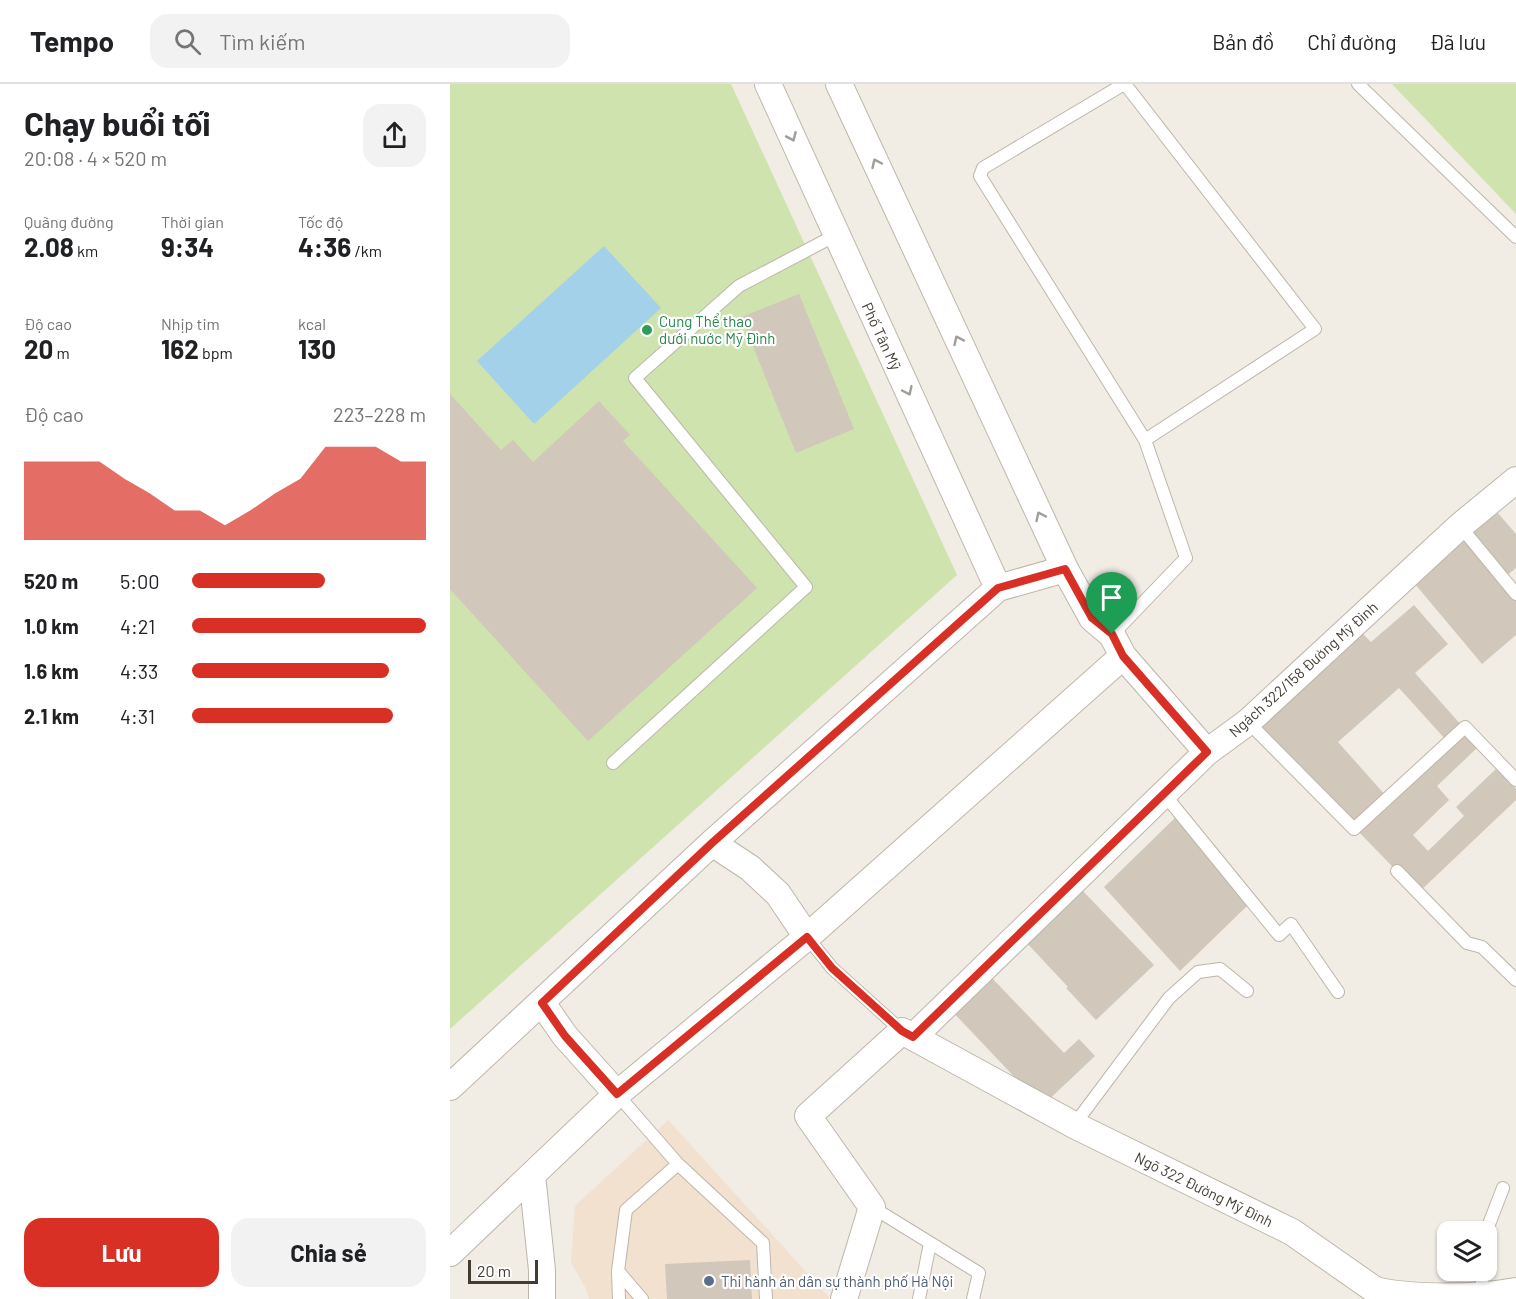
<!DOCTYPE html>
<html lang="vi">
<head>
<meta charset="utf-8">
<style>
  body { margin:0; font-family:Barlow,sans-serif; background:#f2f2f2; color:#202124; height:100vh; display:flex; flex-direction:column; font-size:22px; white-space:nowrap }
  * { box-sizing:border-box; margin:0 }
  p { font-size:20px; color:#757577 }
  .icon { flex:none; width:33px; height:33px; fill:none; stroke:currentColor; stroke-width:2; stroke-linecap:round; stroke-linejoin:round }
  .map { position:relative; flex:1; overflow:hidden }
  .drawer { display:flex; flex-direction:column; background:#fff; width:450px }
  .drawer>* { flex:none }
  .fabs { position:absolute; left:987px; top:1137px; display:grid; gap:12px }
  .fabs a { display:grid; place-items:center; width:60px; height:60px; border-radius:12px; background:#fff; box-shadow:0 2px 4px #0004; font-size:30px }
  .scale { position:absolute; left:18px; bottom:15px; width:70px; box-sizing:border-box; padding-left:6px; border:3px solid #423c34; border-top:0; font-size:16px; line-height:21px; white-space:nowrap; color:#423c34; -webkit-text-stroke:4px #fff; paint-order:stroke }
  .pin { position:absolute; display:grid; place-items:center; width:51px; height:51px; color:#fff; margin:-62px -26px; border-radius:50% 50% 50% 0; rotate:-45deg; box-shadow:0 0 6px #0007 }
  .pin .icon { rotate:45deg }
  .round { display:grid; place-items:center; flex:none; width:63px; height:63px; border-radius:18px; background:#f2f2f2 }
  .summary { display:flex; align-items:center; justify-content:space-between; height:102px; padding:0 24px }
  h1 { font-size:33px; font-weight:700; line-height:45px }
  .figures { display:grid; grid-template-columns:repeat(3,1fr); gap:9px; height:102px; padding:6px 24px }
  .figures div { display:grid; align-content:center }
  .figures b { font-size:26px; font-weight:700 }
  .figures small { font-size:16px; font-weight:400 }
  .figures p { font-size:16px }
  .chart { height:168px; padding:12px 24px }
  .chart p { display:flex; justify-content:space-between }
  .chart svg { width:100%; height:108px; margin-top:6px; fill:#d93025; opacity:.7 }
  .button { display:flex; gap:12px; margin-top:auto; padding:12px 24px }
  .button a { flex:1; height:69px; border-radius:18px; background:#d93025; color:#fff; font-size:24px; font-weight:700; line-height:69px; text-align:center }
  .button a+a { background:#f2f2f2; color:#202124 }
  ul { padding:0 24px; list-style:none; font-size:20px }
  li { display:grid; grid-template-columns:96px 72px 1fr; align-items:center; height:45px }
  li i { height:15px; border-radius:8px; background:#d93025 }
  header { display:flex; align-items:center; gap:36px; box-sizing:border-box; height:84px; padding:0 30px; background:#fff; border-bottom:2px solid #e0e0e0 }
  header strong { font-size:28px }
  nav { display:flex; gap:33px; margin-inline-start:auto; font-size:21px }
  .search { width:420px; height:54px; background:#f2f2f2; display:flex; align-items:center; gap:15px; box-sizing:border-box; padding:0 21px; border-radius:18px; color:#757577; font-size:22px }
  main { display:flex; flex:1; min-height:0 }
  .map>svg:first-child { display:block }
  .commercial { fill:#f2e1cf }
  .green { fill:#cee3ae }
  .water { fill:#a3d1ea }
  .building { fill:#d1c7ba }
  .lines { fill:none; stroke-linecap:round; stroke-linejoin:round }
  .service-casing { stroke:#beb6aa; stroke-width:14 }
  .minor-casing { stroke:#beb6aa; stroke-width:28 }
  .service { stroke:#fff; stroke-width:12 }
  .minor { stroke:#fff; stroke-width:26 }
  .oneway { stroke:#a09e9a }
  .route-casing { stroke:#fff; stroke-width:12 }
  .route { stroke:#d93025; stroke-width:8 }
  .leisure-dot { fill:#2e9e5b; stroke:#fff; stroke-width:2 }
  .service-dot { fill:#5c6f8a; stroke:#fff; stroke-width:2 }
  .labels { text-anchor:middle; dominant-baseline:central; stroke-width:4.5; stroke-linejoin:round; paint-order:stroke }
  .leisure-label { font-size:15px; fill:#27864d; stroke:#fff; text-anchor:start }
  .street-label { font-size:15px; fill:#423c34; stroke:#fff }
  .service-label { font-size:15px; fill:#4e5e75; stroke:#fff; text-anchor:start }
</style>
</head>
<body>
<header>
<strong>Tempo</strong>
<div class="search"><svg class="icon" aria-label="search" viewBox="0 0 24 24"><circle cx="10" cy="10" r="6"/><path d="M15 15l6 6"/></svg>Tìm kiếm</div>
<nav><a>Bản đồ</a><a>Chỉ đường</a><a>Đã lưu</a></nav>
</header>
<main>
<section class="drawer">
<div class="summary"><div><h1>Chạy buổi tối</h1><p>20:08 · 4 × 520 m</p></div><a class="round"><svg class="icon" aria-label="share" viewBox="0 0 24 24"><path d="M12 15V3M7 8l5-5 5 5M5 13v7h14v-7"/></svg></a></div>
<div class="figures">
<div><p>Quãng đường</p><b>2.08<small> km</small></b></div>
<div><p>Thời gian</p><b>9:34</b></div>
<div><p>Tốc độ</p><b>4:36<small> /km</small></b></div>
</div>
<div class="figures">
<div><p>Độ cao</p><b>20<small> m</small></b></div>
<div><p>Nhịp tim</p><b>162<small> bpm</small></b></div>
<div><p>kcal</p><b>130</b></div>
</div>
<div class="chart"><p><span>Độ cao</span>223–228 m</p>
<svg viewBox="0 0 160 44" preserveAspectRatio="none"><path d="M0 44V12L10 12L20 12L30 12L40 19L50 25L60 32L70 32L80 38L90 32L100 25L110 19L120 6L130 6L140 6L150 12L160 12V44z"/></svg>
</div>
<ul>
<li><b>520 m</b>5:00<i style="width:57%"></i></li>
<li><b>1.0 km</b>4:21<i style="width:100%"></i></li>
<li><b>1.6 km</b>4:33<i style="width:84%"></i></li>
<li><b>2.1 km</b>4:31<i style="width:86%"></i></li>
</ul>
<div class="button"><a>Lưu</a><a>Chia sẻ</a></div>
</section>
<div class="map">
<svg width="1066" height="1215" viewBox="0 0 1066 1215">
  <rect width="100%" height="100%" fill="#f1ece4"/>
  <path class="commercial" d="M218,1036l161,177v2h-240l-3,-10 -15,-27 4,-56z"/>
  <path class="green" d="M0,0h281l226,491 -507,454z
    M942,0h124v130z"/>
  <path class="water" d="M154,162l57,62 -127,116 -57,-63z"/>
  <path class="building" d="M349,210l55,135 -58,24 -55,-136z
    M0,310l51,56 12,-10 20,22 66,-61 31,34 -7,6 134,147 -169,153 -138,-152z
    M1040,420l26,30v34l-10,8 -42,-50z
    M1012,450l54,64v37l-34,29 -72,-86z
    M964,521l34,39 -33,29 48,54 -16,14 -48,-53 -61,54 48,54 -32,28 -48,-53 -3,3 -49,-55 103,-91 14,14z
    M1011,647l16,17 -40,38 12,14 -36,35 15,16 36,-35 -8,-9 41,-39 19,21v11l-98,93 -61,-63z
    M725,734l73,87 -68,66 -76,-84z
    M630,804l74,77 -58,55 -30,-32 2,-1 -43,-46z
    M539,891l75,78 15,-14 16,17 -53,50 -91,-96z
    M300,1176l2,39h-85l-2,-35z"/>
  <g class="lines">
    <g class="service-casing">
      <path id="service" d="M674,0l-141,84 -3,8 165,264
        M908,0l158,153
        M1010,442l56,68
        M662,551l74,-77 -41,-118 170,-111 -190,-245
        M798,638l106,107 111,-102 51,53
        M163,679l193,-176 -171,-209 104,-92 97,-51
        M714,710l115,141 12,-11 47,68
        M947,787l70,72 15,4 34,33
        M357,853l25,31 70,63
        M167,1010l61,70 -52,46 -8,61 1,28
        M624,1041l95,-127 29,-26 22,-3 27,22
        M228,1080l85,79 3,56
        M422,1123l107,66 -6,26
        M1036,1148l17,-44
        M168,1187l24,28
        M1031,1211l2,-25
        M469,1215l11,-56"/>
    </g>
    <g class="minor-casing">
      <path id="minor" d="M318,0l230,504
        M389,0l226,485 27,49 20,17 11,21 84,96
        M262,759l38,25 28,26 29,43
        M92,919l23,33 52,58
        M463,953l294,-285 41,-30 212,-196 56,-46
        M0,1003l262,-244 286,-255 67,-19
        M82,1091l10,95v29
        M0,1169l167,-159 190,-157 316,-281
        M394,1215l28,-92 -64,-91 94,-85 172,94 218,107 83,58c37,9 103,8 141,1"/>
    </g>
    <use href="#service" class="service"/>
    <use href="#minor" class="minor"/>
  </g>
  <defs><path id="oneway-chevron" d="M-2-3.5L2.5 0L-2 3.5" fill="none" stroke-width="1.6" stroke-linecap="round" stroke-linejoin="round" transform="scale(1.5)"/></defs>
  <g class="oneway">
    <use href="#oneway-chevron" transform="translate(342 53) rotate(66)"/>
    <use href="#oneway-chevron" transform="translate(426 79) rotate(-115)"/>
    <use href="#oneway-chevron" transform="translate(508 256) rotate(-115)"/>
    <use href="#oneway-chevron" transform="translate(458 307) rotate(65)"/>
    <use href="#oneway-chevron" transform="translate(590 432) rotate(-115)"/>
  </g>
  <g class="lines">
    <g class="route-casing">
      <path id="route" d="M615,485l27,49 20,16 11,22 84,96 -294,285 -11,-6 -70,-63 -25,-31 -190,157 -52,-58 -23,-33 170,-160 286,-255z"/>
    </g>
    <use href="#route" class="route"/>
  </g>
  <circle class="leisure-dot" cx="197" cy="246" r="6"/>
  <circle class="service-dot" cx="259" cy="1197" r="6"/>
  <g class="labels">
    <g class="leisure-label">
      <text x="209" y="237">Cung Thể thao<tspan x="209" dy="17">dưới nước Mỹ Đình</tspan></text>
    </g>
    <g class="street-label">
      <text transform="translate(432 252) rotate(65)">Phố Tân Mỹ</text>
      <text transform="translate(853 585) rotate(-42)">Ngách 322/158 Đường Mỹ Đình</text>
      <text transform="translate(754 1105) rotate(26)">Ngõ 322 Đường Mỹ Đình</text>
    </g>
    <g class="service-label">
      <text x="271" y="1197">Thi hành án dân sự thành phố Hà Nội</text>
    </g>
  </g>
</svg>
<div class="fabs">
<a><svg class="icon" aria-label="layers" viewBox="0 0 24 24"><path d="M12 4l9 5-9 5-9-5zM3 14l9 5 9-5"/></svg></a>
</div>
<div class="scale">20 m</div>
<div class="pin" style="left:662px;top:550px;background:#1e9e55"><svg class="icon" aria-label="arrive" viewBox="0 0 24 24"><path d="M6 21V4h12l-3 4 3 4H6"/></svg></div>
</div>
</main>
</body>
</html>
